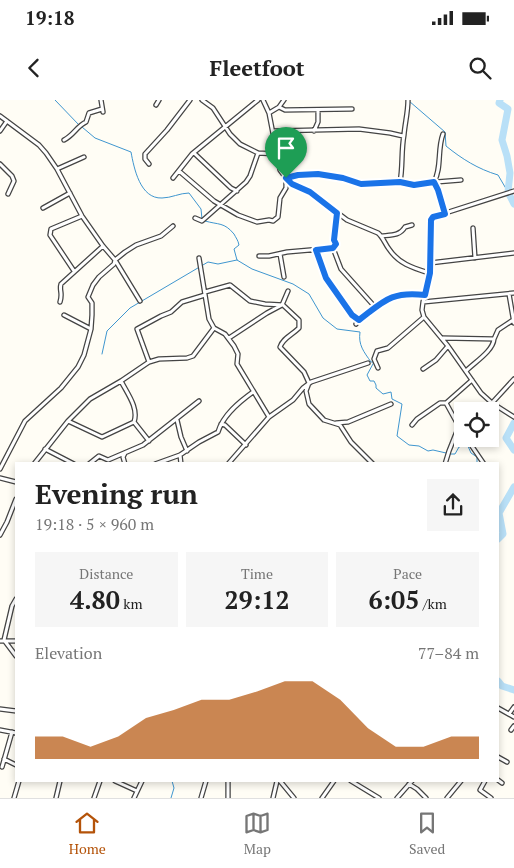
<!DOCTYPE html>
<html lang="en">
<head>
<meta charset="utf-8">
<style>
  body { margin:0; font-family:"PT Serif",serif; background:#f6f6f6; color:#222; height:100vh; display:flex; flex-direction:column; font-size:19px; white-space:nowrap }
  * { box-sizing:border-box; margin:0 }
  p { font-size:16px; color:#767676 }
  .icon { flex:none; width:28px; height:28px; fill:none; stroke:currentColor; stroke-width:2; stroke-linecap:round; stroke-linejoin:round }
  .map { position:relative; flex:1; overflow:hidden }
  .panel { position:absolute; left:15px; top:362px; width:484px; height:320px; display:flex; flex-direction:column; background:#fff; border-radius:0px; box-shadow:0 2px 8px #0003 }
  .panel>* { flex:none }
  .controls { position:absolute; left:454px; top:302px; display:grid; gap:10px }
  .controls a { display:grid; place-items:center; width:45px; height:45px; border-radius:0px; background:#fff; box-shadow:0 2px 8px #0003; font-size:25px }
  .pin { position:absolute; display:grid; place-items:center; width:42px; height:42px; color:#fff; margin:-51px -21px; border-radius:50% 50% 50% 0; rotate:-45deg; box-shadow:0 0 5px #0007 }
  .pin .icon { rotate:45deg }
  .round { display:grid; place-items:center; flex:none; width:52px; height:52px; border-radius:0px; background:#f6f6f6 }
  .summary { display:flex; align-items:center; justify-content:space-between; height:85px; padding:0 20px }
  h1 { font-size:28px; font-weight:700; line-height:38px }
  .metrics { display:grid; grid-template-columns:repeat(3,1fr); gap:8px; height:85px; padding:5px 20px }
  .metrics div { display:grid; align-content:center; border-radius:0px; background:#f6f6f6; text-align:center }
  .metrics b { font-size:25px; font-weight:700 }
  .metrics small { font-size:14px; font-weight:400 }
  .metrics p { font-size:14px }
  .chart { height:140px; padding:10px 20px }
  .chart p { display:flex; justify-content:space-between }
  .chart svg { width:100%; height:90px; margin-top:5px; fill:#b45309; opacity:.7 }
  .status { display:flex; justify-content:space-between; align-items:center; height:35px; padding:0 25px; background:#fff; direction:ltr }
  .status svg { height:14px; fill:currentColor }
  header { display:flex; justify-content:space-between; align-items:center; height:65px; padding:0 20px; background:#fff; font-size:22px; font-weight:700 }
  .dock { display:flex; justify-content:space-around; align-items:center; height:70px; border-top:1px solid #e0e0e0; background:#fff; font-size:14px; color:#767676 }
  .dock a { display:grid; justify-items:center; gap:2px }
  .dock .active { color:#b45309 }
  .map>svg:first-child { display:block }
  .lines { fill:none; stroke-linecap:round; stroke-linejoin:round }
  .stream { stroke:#3f96cf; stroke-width:1 }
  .river { stroke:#b9e0f7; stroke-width:7 }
  .street-casing { stroke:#444; stroke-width:5.5 }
  .street { stroke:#fff; stroke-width:3 }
  .route-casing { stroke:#fff; stroke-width:10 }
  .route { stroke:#1a73e8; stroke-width:6 }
</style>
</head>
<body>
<div class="status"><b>19:18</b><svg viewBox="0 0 49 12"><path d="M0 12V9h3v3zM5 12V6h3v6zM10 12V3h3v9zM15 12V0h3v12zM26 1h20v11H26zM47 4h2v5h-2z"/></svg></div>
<header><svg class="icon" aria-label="back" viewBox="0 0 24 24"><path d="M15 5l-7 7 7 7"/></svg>Fleetfoot<svg class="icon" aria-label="search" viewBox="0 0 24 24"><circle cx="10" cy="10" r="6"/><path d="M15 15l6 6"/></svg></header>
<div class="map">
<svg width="514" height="698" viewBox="0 0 514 698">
  <rect width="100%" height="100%" fill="#fffdf5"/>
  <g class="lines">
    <path class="stream" d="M55,0l24,25
      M409,1l36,31 1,14c16,13 32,23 52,29l10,17
      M82,27l13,11 36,14c3,16 9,47 31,46 9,0 18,-5 27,-5l12,16 1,10
      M205,121c14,4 19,1 29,13 2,4 4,6 5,11l-5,4 3,11 15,9 41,15 16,10 14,24 14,11 23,3c-2,13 4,20 11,30h3l-7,13 3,6h4l2,4v3l7,6 8,-2 1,7 10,5 -5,32 12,9 10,1 9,5 5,-1 13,3
      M102,254l5,-23 23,-23 78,-46 10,2 19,-4
      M450,354h5l4,-7 8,-3 4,9 6,4v7
      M498,413h1
      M171,698l3,-10 -2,-7"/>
    <path class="river" d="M500,0l-1,3 9,6 -6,31 5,16 3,17 -2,19 6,12
      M514,323l-8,15 8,12
      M498,439l5,-5 -4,-21 15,-26
      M498,581l4,5 12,4"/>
    <g class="street-casing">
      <path id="street" d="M101,0l2,12
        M202,0l11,8 17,26 10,10 18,9 19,1
        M263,0l6,13 11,57 6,8 6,6 18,8 37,28 31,13c5,4 7,11 11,16 10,15 24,19 40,24l-6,29 91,-9
        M156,5l3,-5
        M279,7l6,3 67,-1
        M269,13l10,-6 5,-7
        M0,16l39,29 7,8 11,16 25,47 21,30 12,14 25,41
        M0,31l7,-10
        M273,31l86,-2 31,4 13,3
        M314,31l4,-9v-12
        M64,40c10,-5 13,-14 22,-18l3,-9 13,-4
        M194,53l37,35 6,3
        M0,64l12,12 2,5 -6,13
        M149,64l-4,-5v-5l22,-24 23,-30
        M57,69l27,-12
        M179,71l35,30 24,14 19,7 12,-2 4,1 5,-4 2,-19 6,-10v-10l12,-3 19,-1 26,4 18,6 39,-2 14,3 20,-3c8,-14 3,-32 9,-48
        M173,78l19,-24 66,-54
        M400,82c3,-15 1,-31 4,-47 1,-12 4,-23 4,-35
        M434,82l4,8 7,24
        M436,82l25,-2
        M43,108l27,-15
        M195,118l7,3 44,-39 4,-6 8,-23
        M473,128l2,30
        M381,136c10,-1 19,0 24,-9l7,-2
        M333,148l8,21 34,38
        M316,150l10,27 26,38 7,5
        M280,154l4,23
        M259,156h10l18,-4 46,-4 3,-4 -2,-4 3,-27
        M199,158l10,61 5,9 11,6 9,12 4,8 -1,10 32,53
        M430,163l84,-10
        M74,171l-24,-36 1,-6 31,-13
        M429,173l2,-53 2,-3 81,-26
        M205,192l25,-7 20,16 15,3 18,1 16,15v8c-7,7 -16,10 -19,19l24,25 5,11 -3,8 3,13 15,16 16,5 11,17 22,22
        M509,194l5,29
        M60,202c3,-10 -1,-11 1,-18l42,-38
        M423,202l-1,8 2,7 24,29 33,47 11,10 22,14
        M64,215l27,14
        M356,224c4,-5 10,-8 15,-13 18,-16 31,-19 54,-16
        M229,238l38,-25 15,-8 6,-14
        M443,238l51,1 4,-9 15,-10
        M149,262l-12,-33 24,-13 10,-4 11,-10 23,-7
        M378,268l-4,-9 3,-8 11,-3 36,-31
        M423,269l13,-9 12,-14
        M466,271c9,-9 27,-20 28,-32
        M121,281c6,12 18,27 13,41l15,19
        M446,303l16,29
        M492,303l22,-24
        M177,320l4,17 6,14
        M68,321l34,16 32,-15
        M336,323l12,-1 43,-18
        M221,324l4,1 21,20
        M412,325l5,-6 23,-16h6l26,-23
        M467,339l17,25
        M45,349l29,15
        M180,355l1,9
        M34,364l34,-43 22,-22 31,-18 28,-19 10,-3 28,-1 6,-2 21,-28
        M89,364l10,-8 9,4 35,-15 56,-44
        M125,364l-2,-7 2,-4
        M155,364l25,-9 19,-13 19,-10c5,-17 21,-30 35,-40
        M228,364l41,-47 24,-17 10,-12 8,-6 57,-19
        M445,364l4,-13 10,-25
        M0,369l25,-48 36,-33 17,-21 6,-12 7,-26 1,-14v-12l-4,-6 5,-12 6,-8 15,-13 1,-4 10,-8 11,-7 25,-9 12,-10
        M0,378l16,4
        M0,435l7,-13 9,-23
        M16,499l-4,7 -8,34 12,16
        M0,541h16
        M498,608l16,9
        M0,609l16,2
        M509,614l5,-7
        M0,630l16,3
        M511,630l3,-4
        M498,657l9,5
        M4,659l12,6
        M2,667l10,-35
        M498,680l4,3
        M115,681l22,10
        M228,681v17
        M280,681l14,17
        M351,681l28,17
        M485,681l-5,9 11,8
        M409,684l8,5 9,9
        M14,698l5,-17
        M56,698l4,-17
        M94,698l6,-17
        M134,698l8,-17
        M201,698l5,-17
        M273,698l4,-17
        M322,698l12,-17
        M397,698l15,-17
        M447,698l14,-17"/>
    </g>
    <use href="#street" class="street"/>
  </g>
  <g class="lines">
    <g class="route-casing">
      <path id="route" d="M318,74l25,4 18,6 39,-2 14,3 20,-3 4,8 7,24 -12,3 -2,3 -1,53 -5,22c-34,-4 -41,6 -66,25l-7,-5 -26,-37 -10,-28 17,-2 3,-4 -2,-4 3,-27 -27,-21 -18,-8 -6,-6 12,-3z"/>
    </g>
    <use href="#route" class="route"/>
  </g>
</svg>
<div class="controls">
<a><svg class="icon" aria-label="locate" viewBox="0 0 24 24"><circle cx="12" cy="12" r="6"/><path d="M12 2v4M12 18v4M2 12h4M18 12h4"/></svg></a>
</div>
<div class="pin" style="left:286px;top:78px;background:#1e9e55"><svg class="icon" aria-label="arrive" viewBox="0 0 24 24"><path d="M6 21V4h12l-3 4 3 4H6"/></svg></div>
<section class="panel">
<div class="summary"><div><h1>Evening run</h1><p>19:18 · 5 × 960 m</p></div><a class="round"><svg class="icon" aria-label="share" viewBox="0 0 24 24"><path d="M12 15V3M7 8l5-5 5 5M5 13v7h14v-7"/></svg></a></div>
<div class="metrics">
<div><p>Distance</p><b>4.80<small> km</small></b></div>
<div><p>Time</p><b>29:12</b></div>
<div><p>Pace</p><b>6:05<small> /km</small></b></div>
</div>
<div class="chart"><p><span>Elevation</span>77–84 m</p>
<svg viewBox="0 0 160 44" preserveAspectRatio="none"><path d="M0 44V33L10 33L20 38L30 33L40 24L50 20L60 15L70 15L80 11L90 6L100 6L110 15L120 29L130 38L140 38L150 33L160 33V44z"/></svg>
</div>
</section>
</div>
<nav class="dock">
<a class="active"><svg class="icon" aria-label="home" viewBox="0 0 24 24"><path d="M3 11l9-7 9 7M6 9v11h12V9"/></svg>Home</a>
<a><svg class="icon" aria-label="map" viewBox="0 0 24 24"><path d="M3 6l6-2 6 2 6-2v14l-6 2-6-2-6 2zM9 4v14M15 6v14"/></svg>Map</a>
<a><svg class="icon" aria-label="saved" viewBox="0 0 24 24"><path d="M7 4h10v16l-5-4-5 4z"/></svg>Saved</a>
</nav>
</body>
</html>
